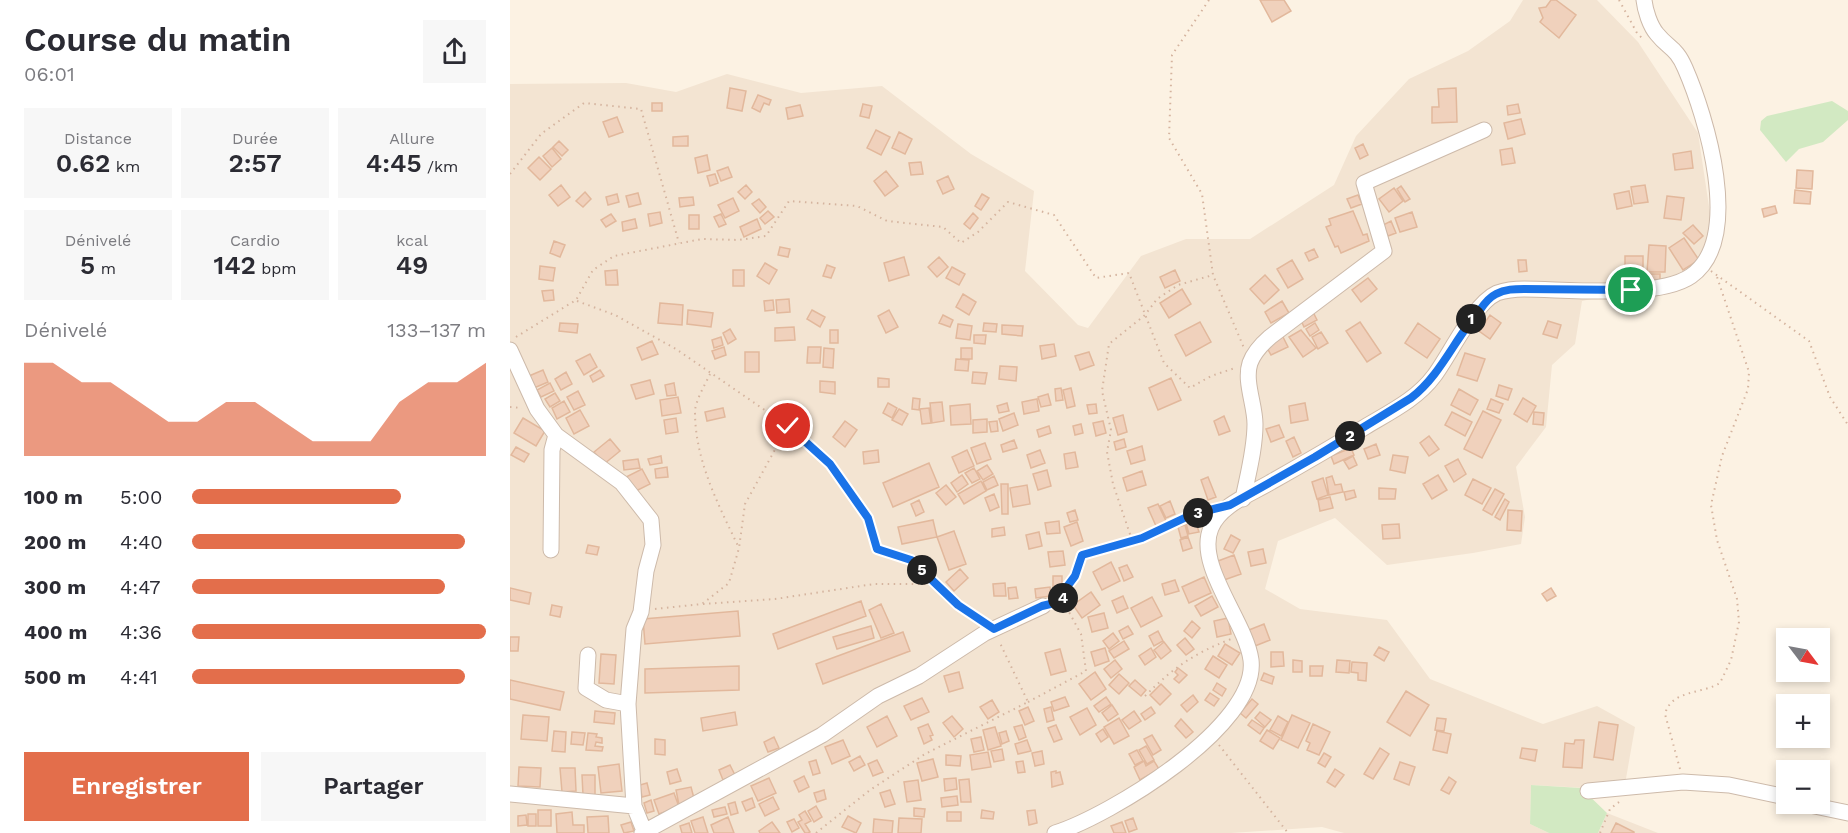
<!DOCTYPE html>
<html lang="fr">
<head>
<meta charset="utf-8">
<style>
  body { margin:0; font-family:"Work Sans",sans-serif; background:#f7f7f7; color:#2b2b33; height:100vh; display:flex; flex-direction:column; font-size:22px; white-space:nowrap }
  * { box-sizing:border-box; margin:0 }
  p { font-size:20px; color:#7c7c81 }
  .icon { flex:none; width:33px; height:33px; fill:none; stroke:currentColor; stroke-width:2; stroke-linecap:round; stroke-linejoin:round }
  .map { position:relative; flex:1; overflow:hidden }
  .details { display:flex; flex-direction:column; background:#fff; width:510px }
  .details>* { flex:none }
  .needle { width:39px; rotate:122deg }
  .fabs { position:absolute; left:1266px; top:628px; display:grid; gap:12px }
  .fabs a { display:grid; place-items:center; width:54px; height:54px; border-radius:0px; background:#fff; box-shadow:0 3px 9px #0003; font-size:30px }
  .pin { position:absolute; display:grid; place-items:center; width:51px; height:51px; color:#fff; margin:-26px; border:3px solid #fff; border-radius:50%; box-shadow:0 2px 6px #0007 }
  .km { position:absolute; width:30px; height:30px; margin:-15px; border-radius:50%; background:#222; color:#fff; font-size:16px; line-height:30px; text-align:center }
  .round { display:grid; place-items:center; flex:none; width:63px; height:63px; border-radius:0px; background:#f7f7f7 }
  .headline { display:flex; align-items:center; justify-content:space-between; height:102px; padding:0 24px }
  h1 { font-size:33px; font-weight:600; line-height:45px }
  .stats { display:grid; grid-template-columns:repeat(3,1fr); gap:9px; height:102px; padding:6px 24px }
  .stats div { display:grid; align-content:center; border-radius:0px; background:#f7f7f7; text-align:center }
  .stats b { font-size:26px; font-weight:600 }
  .stats small { font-size:16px; font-weight:400 }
  .stats p { font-size:16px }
  .chart { height:168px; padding:12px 24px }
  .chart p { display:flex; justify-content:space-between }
  .chart svg { width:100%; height:108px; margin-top:6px; fill:#e36e4b; opacity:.7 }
  .cta { display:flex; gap:12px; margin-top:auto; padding:12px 24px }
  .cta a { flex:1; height:69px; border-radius:0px; background:#e36e4b; color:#fff; font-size:24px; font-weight:600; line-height:69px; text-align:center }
  .cta a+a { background:#f7f7f7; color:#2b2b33 }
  ul { padding:0 24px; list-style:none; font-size:20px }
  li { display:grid; grid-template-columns:96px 72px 1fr; align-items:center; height:45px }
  li i { height:15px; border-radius:8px; background:#e36e4b }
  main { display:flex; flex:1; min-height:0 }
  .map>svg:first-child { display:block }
  .residential { fill:#f3e4d2 }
  .green { fill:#d2e9c2 }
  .building { fill:#f0d1bc; stroke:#e2b89c; stroke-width:1.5 }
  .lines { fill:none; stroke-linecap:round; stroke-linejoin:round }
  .minor-casing { stroke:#cdbaaa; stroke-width:17 }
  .path { stroke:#d5b49f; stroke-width:2; stroke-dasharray:1.5 4.5; stroke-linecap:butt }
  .minor { stroke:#fff; stroke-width:15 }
  .route-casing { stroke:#fff; stroke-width:12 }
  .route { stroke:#1a73e8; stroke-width:8 }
</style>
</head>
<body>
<main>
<section class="details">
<div class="headline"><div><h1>Course du matin</h1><p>06:01</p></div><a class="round"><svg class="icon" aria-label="share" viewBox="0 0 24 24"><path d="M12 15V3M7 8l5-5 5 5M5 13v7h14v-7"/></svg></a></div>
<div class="stats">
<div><p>Distance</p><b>0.62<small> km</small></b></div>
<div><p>Durée</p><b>2:57</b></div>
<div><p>Allure</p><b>4:45<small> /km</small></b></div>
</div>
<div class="stats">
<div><p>Dénivelé</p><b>5<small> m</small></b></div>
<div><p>Cardio</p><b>142<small> bpm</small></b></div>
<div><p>kcal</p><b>49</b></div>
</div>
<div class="chart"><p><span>Dénivelé</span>133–137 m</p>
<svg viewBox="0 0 160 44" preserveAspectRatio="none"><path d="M0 44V6L10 6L20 14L30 14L40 22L50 30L60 30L70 22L80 22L90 30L100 38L110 38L120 38L130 22L140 14L150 14L160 6V44z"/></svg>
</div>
<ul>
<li><b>100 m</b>5:00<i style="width:71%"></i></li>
<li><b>200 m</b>4:40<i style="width:93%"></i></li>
<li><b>300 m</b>4:47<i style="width:86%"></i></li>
<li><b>400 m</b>4:36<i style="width:100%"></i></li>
<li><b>500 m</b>4:41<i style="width:93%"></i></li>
</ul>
<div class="cta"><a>Enregistrer</a><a>Partager</a></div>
</section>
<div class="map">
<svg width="1338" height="833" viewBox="0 0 1338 833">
  <rect width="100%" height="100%" fill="#fcf2e3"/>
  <path class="residential" d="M1013,0h74l41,42 60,91 13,87 -3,30 -18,23 -35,13 -73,15 -7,43 -23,21 -6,62 -30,40 9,50 -4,27 -48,9 -86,12 -52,-47 -57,23 -13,48 35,20 87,11 43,59 113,45 54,-18 38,21 -11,63 -93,-5 -1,39 19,9h-205l-22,-6 -91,6h-721v-749l116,-1 50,9 51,-18 74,19 81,-7 89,68 63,37 -9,80 53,54 10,3 53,-72 45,-17h64l84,-54 22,-49 53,-57 59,-28 42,-30z
    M1097,813l51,20h-60z"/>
  <path class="green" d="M1322,101l16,10v9l-25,22 -24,7 -13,13 -26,-32 1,-9 6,-5z
    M1021,785l50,3 26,25 -9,20h-49l-19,-9z"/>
  <path class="building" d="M750,0h24l7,11 -19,11z
    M1041,0h5l20,15 -17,23 -19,-16 3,-4 -4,-10 7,-1z
    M220,88l16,3 -4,20 -15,-3z
    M946,88l1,34 -25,1v-16h7l-1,-18z
    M248,95l13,5 -2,5 -5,-2 -4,9 -8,-4z
    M142,103h10v8h-10z
    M353,104l9,2 -3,12 -9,-2z
    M1008,104l2,9 -12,2 -1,-9z
    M290,105l3,11 -15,3 -2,-11z
    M107,117l6,15 -14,5 -6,-15z
    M1011,119l4,15 -17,5 -4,-16z
    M366,130l14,7 -9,18 -14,-7z
    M389,132l13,7 -7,15 -13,-6z
    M178,136v10h-15v-9z
    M49,141l9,9 -6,6 -9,-9z
    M853,144l5,11 -8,4 -5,-11z
    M42,148l9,11 -9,8 -9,-11z
    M1002,148l3,15 -13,2 -2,-15z
    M1181,151l2,17 -18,2 -2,-16z
    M197,155l3,15 -12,3 -3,-15z
    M29,157l12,12 -11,11 -12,-12z
    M411,162l2,12 -12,1 -2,-12z
    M218,167l4,10 -11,4 -4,-10z
    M1287,170l16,1 -1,18 -16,-1z
    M376,171l12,15 -13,10 -11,-15z
    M205,174l3,9 -8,3 -3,-10z
    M438,176l6,13 -11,5 -6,-13z
    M51,185l9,12 -12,9 -9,-11z
    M236,185l6,7 -7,7 -7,-7z
    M1135,185l3,17 -14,2 -3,-17z
    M891,186l9,13 -5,3 -8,-13z
    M884,188l9,13 -14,11 -10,-13z
    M1285,190l16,2 -1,12 -16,-1z
    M1119,191l3,15 -15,3 -3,-15z
    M75,192l6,7 -8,8 -7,-6z
    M128,193l3,11 -12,3 -3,-11z
    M107,194l2,8 -11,3 -2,-8z
    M472,194l7,4 -8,12 -6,-4z
    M848,195l4,9 -11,4 -4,-9z
    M1157,196l17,2 -3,22 -17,-2z
    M183,197l1,8 -14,2 -1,-9z
    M223,198l6,13 -14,7 -7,-13z
    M249,199l7,8 -6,6 -8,-9z
    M1265,206l2,7 -13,4 -2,-8z
    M258,211l6,6 -9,7 -5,-6z
    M843,211l10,24 4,-1 2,7 -28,12 -3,-7 -3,1 -9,-20 5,-2 -2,-6z
    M150,212l2,11 -12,3 -2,-12z
    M902,212l5,15 -17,5 -5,-14z
    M463,213l5,5 -8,11 -6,-5z
    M101,214l5,7 -10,6 -5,-7z
    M211,214l5,10 -7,3 -5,-10z
    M179,215h10v14h-10z
    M125,219l2,9 -14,3 -1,-9z
    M247,219l4,10 -17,8 -4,-10z
    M881,221l5,12 -8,3 -5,-11z
    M1183,225l10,11 -9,8 -11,-11z
    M1174,238l15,22 -16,10 -14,-22z
    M44,241l11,4 -5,12 -10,-4z
    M1139,245l17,1 -1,26h-18z
    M270,247l10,2 -2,8 -10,-2z
    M804,249l4,8 -9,4 -4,-8z
    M1115,256h18v19h-18z
    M394,257l5,18 -20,6 -5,-18z
    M429,257l9,10 -11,10 -9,-10z
    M782,260l11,19 -15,9 -11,-19z
    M1008,260h8l1,11 -8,1z
    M255,263l12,7 -8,14 -12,-8z
    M317,265l8,3 -4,10 -8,-2z
    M30,266l15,2 -2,13 -14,-2z
    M442,267l13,7 -6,11 -13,-7z
    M107,270l1,15h-12l-1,-14z
    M223,270h11v16h-11z
    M665,270l5,11 -15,7 -5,-11z
    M1136,274h14v7h-15z
    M755,275l14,15 -15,14 -14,-15z
    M858,278l9,11 -16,13 -9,-12z
    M672,289l9,15 -22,14 -9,-15z
    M43,290l1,10 -10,1 -2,-10z
    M453,294l13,8 -7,13 -13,-8z
    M279,299l1,13 -13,1 -1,-13z
    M263,300l1,10 -9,1 -1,-10z
    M772,301l7,12 -18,10 -6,-11z
    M150,303l23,2 -1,20 -24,-2z
    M178,310l25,3 -2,14 -24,-3z
    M302,310l13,7 -5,10 -13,-8z
    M379,310l9,17 -12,6 -8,-17z
    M803,312l4,8 -13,7 -4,-9z
    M433,315l10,5 -3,7 -11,-4z
    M980,315l11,8 -11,16 -11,-8z
    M1038,321l13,4 -4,13 -14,-4z
    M690,322l11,20 -25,14 -11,-21z
    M850,322l21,31 -14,9 -21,-31z
    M50,323l18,1 -1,9 -18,-2z
    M474,323l13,1 -1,8 -13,-1z
    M805,323l4,7 -9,6 -4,-7z
    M908,323l22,16 -13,19 -22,-15z
    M448,324l14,2 -2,14 -14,-2z
    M492,325l21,1 -1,10 -20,-2z
    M284,327l1,13 -20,1v-13z
    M220,329l6,10 -8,5 -5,-11z
    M320,330h8v13h-8z
    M791,330l15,18 -13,9 -14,-20z
    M811,332l7,11 -10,6 -6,-12z
    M464,335h12l-1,9 -11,-1z
    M772,335l6,12 -17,8 -6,-11z
    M211,337l2,8 -9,3 -2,-8z
    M142,341l6,13 -16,6 -5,-12z
    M544,344l2,12 -14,3 -2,-13z
    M214,347l2,8 -11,4 -3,-8z
    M298,347h13l-1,16h-13z
    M314,348l10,1 -1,19 -10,-1z
    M451,348h11v11h-11z
    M235,352h14v20h-14z
    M579,352l5,13 -14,5 -5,-14z
    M955,353l20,6 -8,22 -20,-6z
    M80,354l7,13 -13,8 -8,-14z
    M446,359l13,1 -1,11 -13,-1z
    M490,366l17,1 -1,14 -17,-2z
    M33,370l5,12 -14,6 -5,-12z
    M90,370l4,6 -11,6 -3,-6z
    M56,372l6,12 -11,6 -6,-11z
    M463,372l14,1 -2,11 -13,-1z
    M368,378l11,1v8h-11z
    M661,378l10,22 -23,10 -9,-22z
    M140,380l4,14 -18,5 -5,-14z
    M310,381l15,1v12l-15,-2z
    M40,383l4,8 -13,6 -4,-7z
    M164,383l2,12 -9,1 -2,-11z
    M989,385l13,4 -4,11 -12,-4z
    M551,388l2,12 -7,1 -1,-12z
    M561,388l4,18 -8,2 -4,-18z
    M949,389l19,11 -8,15 -19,-10z
    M68,391l7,14 -11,5 -7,-13z
    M45,393l5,8 -10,6 -5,-8z
    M538,394l3,11 -10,2 -3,-10z
    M168,397l3,16 -19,3 -2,-16z
    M403,398l7,1 -1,11 -7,-1z
    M1013,398l13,8 -9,16 -13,-8z
    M527,399l2,12 -15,3 -2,-12z
    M981,399l12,5 -4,9 -12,-4z
    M54,401l6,11 -13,7 -5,-11z
    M432,402l2,19 -12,2 -2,-20z
    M378,403l9,5 -5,10 -9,-5z
    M497,403l2,8 -10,2 -2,-7z
    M795,403l3,17 -17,3 -2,-17z
    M460,404l1,20 -20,1 -1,-19z
    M586,404l1,9 -8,1 -2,-9z
    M213,408l2,9 -18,4 -2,-9z
    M419,408l2,15 -9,1 -2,-15z
    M389,409l9,5 -6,11 -10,-5z
    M70,410l9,16 -15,8 -8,-16z
    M973,411l18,9 -19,38 -18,-9z
    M942,412l20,10 -7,14 -20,-11z
    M1024,412l10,1 -1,12 -10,-1z
    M504,413l4,12 -15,6 -4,-12z
    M613,415l4,17 -9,3 -5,-17z
    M714,416l6,15 -11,4 -5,-14z
    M13,418l22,13 -9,15 -22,-13z
    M166,418l2,14 -12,2 -2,-14z
    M477,419v13l-14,1v-13z
    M335,421l12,9 -12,17 -12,-10z
    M487,421l1,10 -7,1 -2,-10z
    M593,421l3,12 -10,3 -3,-13z
    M571,424l2,9 -8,2 -2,-9z
    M769,425l5,12 -13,5 -5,-13z
    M539,426l2,7 -12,4 -2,-7z
    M919,436l10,13 -10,7 -9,-13z
    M784,437l7,16 -8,4 -7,-16z
    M100,439l10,12 -16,13 -10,-12z
    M614,439l2,8 -10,3 -2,-8z
    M504,440l3,8 -14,4 -2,-7z
    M475,443l6,16 -14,5 -6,-16z
    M866,444l4,11 -12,4 -4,-10z
    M632,446l3,14 -14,4 -4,-13z
    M6,447l13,7 -5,8 -13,-7z
    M841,448l3,7 -20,9 -3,-8z
    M368,450l1,12 -15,2 -1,-12z
    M457,450l7,16 -15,7 -7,-16z
    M530,450l5,13 -14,5 -4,-13z
    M565,452l3,15 -12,2 -2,-15z
    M883,455l15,2 -3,16 -15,-3z
    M151,456l1,7 -12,2 -2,-6z
    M843,456l4,9 -8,4 -5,-8z
    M128,459l2,9 -16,2 -1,-9z
    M948,459l8,15 -12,8 -9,-16z
    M419,463l10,24 -46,20 -10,-24z
    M477,465l6,9 -10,6 -6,-9z
    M157,467l1,10 -12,1 -1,-9z
    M464,468l6,11 -8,4 -7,-10z
    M132,469l8,15 -16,8 -8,-15z
    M537,470l4,16 -13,4 -5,-16z
    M632,471l4,14 -19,6 -4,-13z
    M452,475l6,9 -11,8 -6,-9z
    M928,475l9,15 -15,9 -9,-15z
    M484,476l4,9 -11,5 -4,-8z
    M822,476l3,9 6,-1 2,8 -14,3 -3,-17z
    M698,477l8,20 -8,3 -7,-20z
    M813,478l5,17 -11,4 -5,-17z
    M963,479l18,9 -9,16 -17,-9z
    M471,481l5,10 -22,13 -6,-10z
    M491,484h7v30h-6z
    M436,485l10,12 -10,8 -10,-12z
    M517,485l3,19 -17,3 -3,-19z
    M869,488l17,1 -1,10h-16z
    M985,489l9,5 -12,21 -9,-5z
    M844,490l2,7 -10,3 -2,-8z
    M484,494l5,13 -9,4 -5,-13z
    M820,497l3,11 -13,3 -2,-11z
    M995,499l4,3 -9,18 -5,-3z
    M409,500l5,12 -8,4 -5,-12z
    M660,501l5,13 -9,4 -6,-12z
    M648,504l8,17 -10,5 -8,-18z
    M565,510l3,10 -8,2 -3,-9z
    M998,510l14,1 -1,20 -14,-1z
    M423,520l4,17 -35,7 -4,-17z
    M685,520l4,12 -10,2 -3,-11z
    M549,521l1,12 -13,1 -2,-11z
    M567,522l6,19 -12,5 -7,-19z
    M889,524l1,14 -17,1 -1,-14z
    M675,525l3,11 -7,2 -3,-11z
    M494,527l1,8 -13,2v-8z
    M444,531l12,33 -17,6 -12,-33z
    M529,532l3,14 -13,3 -3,-14z
    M721,535l9,5 -7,13 -9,-4z
    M678,537l4,11 -9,3 -3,-11z
    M78,545l11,2 -2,8 -11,-2z
    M753,549l3,14 -15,3 -3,-14z
    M553,551l2,14 -15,2 -2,-15z
    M724,555l7,19 -17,6 -6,-19z
    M601,562l9,19 -18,9 -9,-18z
    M617,565l6,12 -9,4 -5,-13z
    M450,569l8,9 -14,13 -8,-9z
    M543,576h9v13l-9,1z
    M694,577l7,16 -22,10 -7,-16z
    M665,580l4,11 -14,4 -3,-11z
    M495,583l1,13h-12l-1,-12z
    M506,587l2,11 -9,1 -1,-11z
    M540,587l1,9 -15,2 -1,-9z
    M0,588l21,5 -2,11 -19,-4z
    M1041,588l5,8 -9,5 -5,-7z
    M581,592l9,13 -18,13 -9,-13z
    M613,596l5,12 -11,5 -5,-12z
    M702,596l6,11 -17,9 -6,-10z
    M642,597l10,19 -21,11 -10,-19z
    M351,601l5,15 -88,33 -5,-15z
    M371,604l13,29 -13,5 -12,-28z
    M42,605l10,2 -2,10 -10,-2z
    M228,611l2,25 -95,8 -2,-25z
    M594,613l4,15 -16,4 -4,-15z
    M718,618l3,16 -14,3 -3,-16z
    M682,621l8,7 -8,10 -8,-7z
    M754,624l6,16 -15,6 -6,-16z
    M361,626l3,12 -37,11 -4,-12z
    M618,626l5,8 -10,5 -4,-8z
    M648,631l5,10 -9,5 -5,-10z
    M393,632l7,19 -87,33 -7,-20z
    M603,633l6,8 -10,8 -6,-8z
    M0,637h9l-1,14h-8z
    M675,638l9,11 -8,6 -9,-10z
    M614,641l5,8 -15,9 -5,-7z
    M654,642l7,9 -10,8 -7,-9z
    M715,644l15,9 -8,12 -14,-9z
    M869,647l10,5 -5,9 -10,-6z
    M595,648l4,13 -14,5 -4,-14z
    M641,648l5,9 -11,8 -6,-9z
    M550,649l6,22 -15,4 -6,-22z
    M761,652h12l1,14 -13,1z
    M91,654l15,1 -2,29 -15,-1z
    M703,656l14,9 -8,13 -14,-9z
    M605,660l7,9 -11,9 -7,-9z
    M783,660l9,1v11h-9z
    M827,660l13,1 -1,12 -13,-1z
    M842,662l15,1 -1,18 -8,-1v-7l-7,-1z
    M229,666v24l-94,3v-24z
    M800,666h13l-1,10h-12z
    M668,668l9,7 -8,8 -5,-4 4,-4 -3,-3z
    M449,672l4,16 -14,4 -5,-16z
    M585,672l11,17 -15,11 -12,-16z
    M754,673l10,4 -2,7 -11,-4z
    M609,674l10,9 -10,11 -10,-9z
    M0,680l54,12 -4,18 -50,-11z
    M625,680l11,10 -5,6 -12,-10z
    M707,683l9,6 -4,7 -9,-6z
    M651,684l10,10 -11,11 -10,-10z
    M896,691l23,14 -19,31 -23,-14z
    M700,693l9,6 -5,7 -9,-6z
    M683,695l5,7 -11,10 -6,-7z
    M555,697l4,9 -15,5 -3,-9z
    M596,697l5,7 -12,8 -5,-6z
    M412,698l7,14 -18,8 -7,-14z
    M742,699l6,5 -12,14 -6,-5z
    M482,700l7,12 -11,7 -8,-12z
    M602,705l6,9 -10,7 -6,-8z
    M518,707l6,14 -9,4 -6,-14z
    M541,707l3,13 -7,2 -3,-13z
    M641,707l4,6 -10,7 -4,-6z
    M577,708l9,17 -16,10 -10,-18z
    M85,711l20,2 -1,11 -20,-2z
    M624,711l7,10 -12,8 -7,-9z
    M225,712l2,13 -34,6 -2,-13z
    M750,712l11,8 -6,7 -10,-9z
    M13,715l26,2 -2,24 -26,-2z
    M782,715l18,8 -12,25 -17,-8z
    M377,716l10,20 -20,11 -10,-20z
    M442,716l11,13 -9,8 -11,-14z
    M768,716l10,6 -7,14 -11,-6z
    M609,718l10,18 -15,8 -10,-17z
    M927,718l9,1 -2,12 -9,-1z
    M671,719l12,13 -7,6 -11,-12z
    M742,720l12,8 -4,6 -12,-9z
    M1089,722l19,3 -5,35 -19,-3z
    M418,724l5,11 -3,1 2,4 -8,4 -6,-16z
    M803,724l17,8 -11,23 -12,-5 3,-7 -4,-2z
    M512,725l4,12 -7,3 -5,-13z
    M546,725l6,14 -8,3 -6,-14z
    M485,727l6,19 -13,4 -5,-20z
    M593,729l5,8 -7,5 -5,-8z
    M757,730l13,8 -7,11 -13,-8z
    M44,731l12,1 -1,20 -13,-1z
    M496,731l3,10 -7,3 -3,-11z
    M927,731l14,3 -4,19 -14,-3z
    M62,732l13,1 -2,12 -12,-1z
    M78,733l9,1 -1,3 6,1v5l-6,-1 -1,4 8,1 -1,4 -16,-1z
    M642,735l9,15 -8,5 -9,-16z
    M264,737l5,11 -11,4 -4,-10z
    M471,737l3,13 -10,2 -3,-13z
    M145,739l10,1v15l-10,-1z
    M333,740l7,16 -18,8 -7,-17z
    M517,740l4,11 -13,3 -3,-10z
    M1065,740h9l-2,28 -19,-1 2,-24 9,1z
    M636,746l8,14 -7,4 -8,-14z
    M870,748l9,6 -16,25 -9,-5z
    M1012,748l15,2 -2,11 -15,-3z
    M492,749l2,11 -10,2 -3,-11z
    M627,750l6,11 -8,4 -6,-11z
    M532,751l2,13 -9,2 -3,-13z
    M478,752l3,15 -19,3 -2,-15z
    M814,753l7,4 -6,10 -7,-4z
    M436,755l15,1 -1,10 -14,-1z
    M350,756l5,9 -11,6 -5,-9z
    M423,759l5,18 -16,4 -5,-18z
    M306,760l4,13 -7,2 -4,-13z
    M367,760l6,12 -10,4 -5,-12z
    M513,761l2,11 -7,1 -2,-11z
    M634,761l2,5 8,-5 5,8 -19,11 -6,-13z
    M890,762l15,5 -6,18 -15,-6z
    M109,764l3,27 -21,2 -3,-26z
    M220,765l5,10 -12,5 -4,-10z
    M9,767l22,1 -1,19 -22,-1z
    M50,768h15l1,23 -14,1z
    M167,769l4,12 -11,3 -3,-12z
    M825,769l9,6 -9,12 -8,-5z
    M546,771v2l4,-1 3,12 -11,3 -1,-15z
    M72,775h13v20h-12z
    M294,776l5,11 -10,5 -5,-11z
    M939,777l7,5 -7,12 -8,-4z
    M259,778l7,15 -18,8 -7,-15z
    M446,778l1,11 -12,2 -1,-12z
    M459,779l2,23h-10l-2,-22z
    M408,780l3,20 -14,2 -3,-20z
    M137,783l3,12 -8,2 -2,-12z
    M181,787l4,15 -16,3 -3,-15z
    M314,790l2,9 -9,3 -3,-9z
    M380,790l5,14 -10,3 -5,-14z
    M164,793l5,14 -20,7 -5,-14z
    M447,796l1,9 -16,2 -1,-9z
    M263,797l6,12 -14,7 -6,-12z
    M242,798l3,9 -9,4 -4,-9z
    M141,800l3,11 -7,2 -3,-10z
    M225,802l3,11 -7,2 -3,-11z
    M306,806l6,11 -8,5 -6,-11z
    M215,807l2,7 -13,3 -2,-7z
    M404,808l11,1 -1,8 -10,-1z
    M28,810h13v16h-13z
    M472,810l12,2 -1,7 -12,-1z
    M525,810l2,13 -8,2 -2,-14z
    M295,811l6,10 -6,3 5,8 -2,1h-3l-7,-11 4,-2 -3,-5z
    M62,812l1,13h11v8h-27l-1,-19z
    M437,812h14v9h-14z
    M18,814h8v12h-8z
    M16,815l1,10 -9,1v-10z
    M98,816l1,17h-21l-1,-16z
    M338,816l13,7 -5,10 -14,-6z
    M193,817l5,16h-13l-4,-12z
    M218,817l6,16h-20l-3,-8z
    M389,818l23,1 -1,14h-23z
    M623,818l4,11 -8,3 -4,-11z
    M284,819l5,9 -7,4 -5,-10z
    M364,819l19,2 -1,12h-19z
    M121,822l3,9 -10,2 -3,-8z
    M262,822l8,11h-20l-1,-2z
    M612,822l4,11h-12l-3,-7z
    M179,823l3,10h-10l-2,-7z
    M1106,823l18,9v1h-23z"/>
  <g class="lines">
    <g class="minor-casing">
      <path id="minor" d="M0,350l27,59 19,26 66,48 29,37 2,25 -7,26 -5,41 -7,17 -6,75 6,102 11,27
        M733,499c5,-25 12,-50 12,-75 0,-19 -11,-43 -5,-61 4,-11 12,-19 20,-26l114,-86 -20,-68 120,-53
        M41,550l1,-100 4,-15
        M78,655l-2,33 20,12 22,4
        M1078,791l95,-9 46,3 57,12
        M0,794l124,12
        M1295,804l43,9
        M132,833l180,-98 56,-39 41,-20 66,-43 58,-27
        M545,833c54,-17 204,-107 196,-173 -5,-38 -56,-95 -40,-132 9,-23 40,-34 60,-46 32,-18 63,-36 94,-55 25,-15 52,-28 69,-51 16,-21 39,-72 63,-83 9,-3 18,-4 27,-4 41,0 134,10 167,-13 53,-37 15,-160 -6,-208 -9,-21 -16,-19 -28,-34 -7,-8 -12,-24 -13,-34"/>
    </g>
    <path class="path" d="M699,0l-37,55 -3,83 33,56 11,81 31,73
      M1109,0l18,33 6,6
      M0,174l31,-40 43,-31 57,6 38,134
      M1201,271l98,70 21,56 18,28
      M67,301l38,14 61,34 112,77 42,38 38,54 9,31 34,11 47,45 22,15
      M6,337l60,-37 17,-30 21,-14 88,-17 37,1 27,-4 23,-35 68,5 30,15 56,6 18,16 17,-11 30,-30 46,13 42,63 33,-5 35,90 26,25 21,-12 24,-8
      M200,374c-5,11 -15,27 -15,38 0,49 24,94 44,136
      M0,407l12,1
      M622,540l-19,-56 -6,-32 4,-22 -9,-39 7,-47 36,-29 12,-16 21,-14 35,-10
      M545,603l8,-2v-9l12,-16 7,-21 60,-17 51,-24 14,-3
      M193,604l72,-5 99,-15h62
      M145,609l47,-5 27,-21 10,-35 6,-44 43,-78
      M635,696c29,-29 48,-42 86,-57
      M518,702l58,-31 -5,-37 -18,-33
      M709,745l69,88
      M1170,769l-15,-55c6,-24 37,-20 55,-31l11,-23 8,-38 -2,-23 -20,-59 -6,-35 11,-49 26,-67 1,-17 -33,-98
      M306,833l54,-43 55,-36 103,-52 -29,-61
      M1090,833l10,-24 9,-7"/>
    <use href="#minor" class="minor"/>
  </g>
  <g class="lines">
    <g class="route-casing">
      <path id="route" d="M278,426l42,38 38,54 9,31 34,11 47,45 36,24 48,-23 21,-5v-9l12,-16 7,-21 60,-17 51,-24 37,-9 85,-48 96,-59c30,-23 44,-60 69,-88 4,-6 10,-13 16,-16 9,-5 19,-5 28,-5l107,1"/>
    </g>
    <use href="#route" class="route"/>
  </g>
</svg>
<div class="fabs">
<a><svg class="needle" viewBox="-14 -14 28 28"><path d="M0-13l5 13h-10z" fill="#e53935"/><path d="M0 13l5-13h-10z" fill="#7c7c81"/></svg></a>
<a>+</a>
<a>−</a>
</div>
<div class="pin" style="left:1121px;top:290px;background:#1e9e55"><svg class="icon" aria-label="arrive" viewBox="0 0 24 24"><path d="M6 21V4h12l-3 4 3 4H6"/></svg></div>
<div class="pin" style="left:278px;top:426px;background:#d93025"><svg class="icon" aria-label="check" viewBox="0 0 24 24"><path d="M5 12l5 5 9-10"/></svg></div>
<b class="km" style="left:961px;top:319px">1</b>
<b class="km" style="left:840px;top:436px">2</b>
<b class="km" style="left:688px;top:513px">3</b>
<b class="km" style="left:553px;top:598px">4</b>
<b class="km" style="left:412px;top:570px">5</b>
</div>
</main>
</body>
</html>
